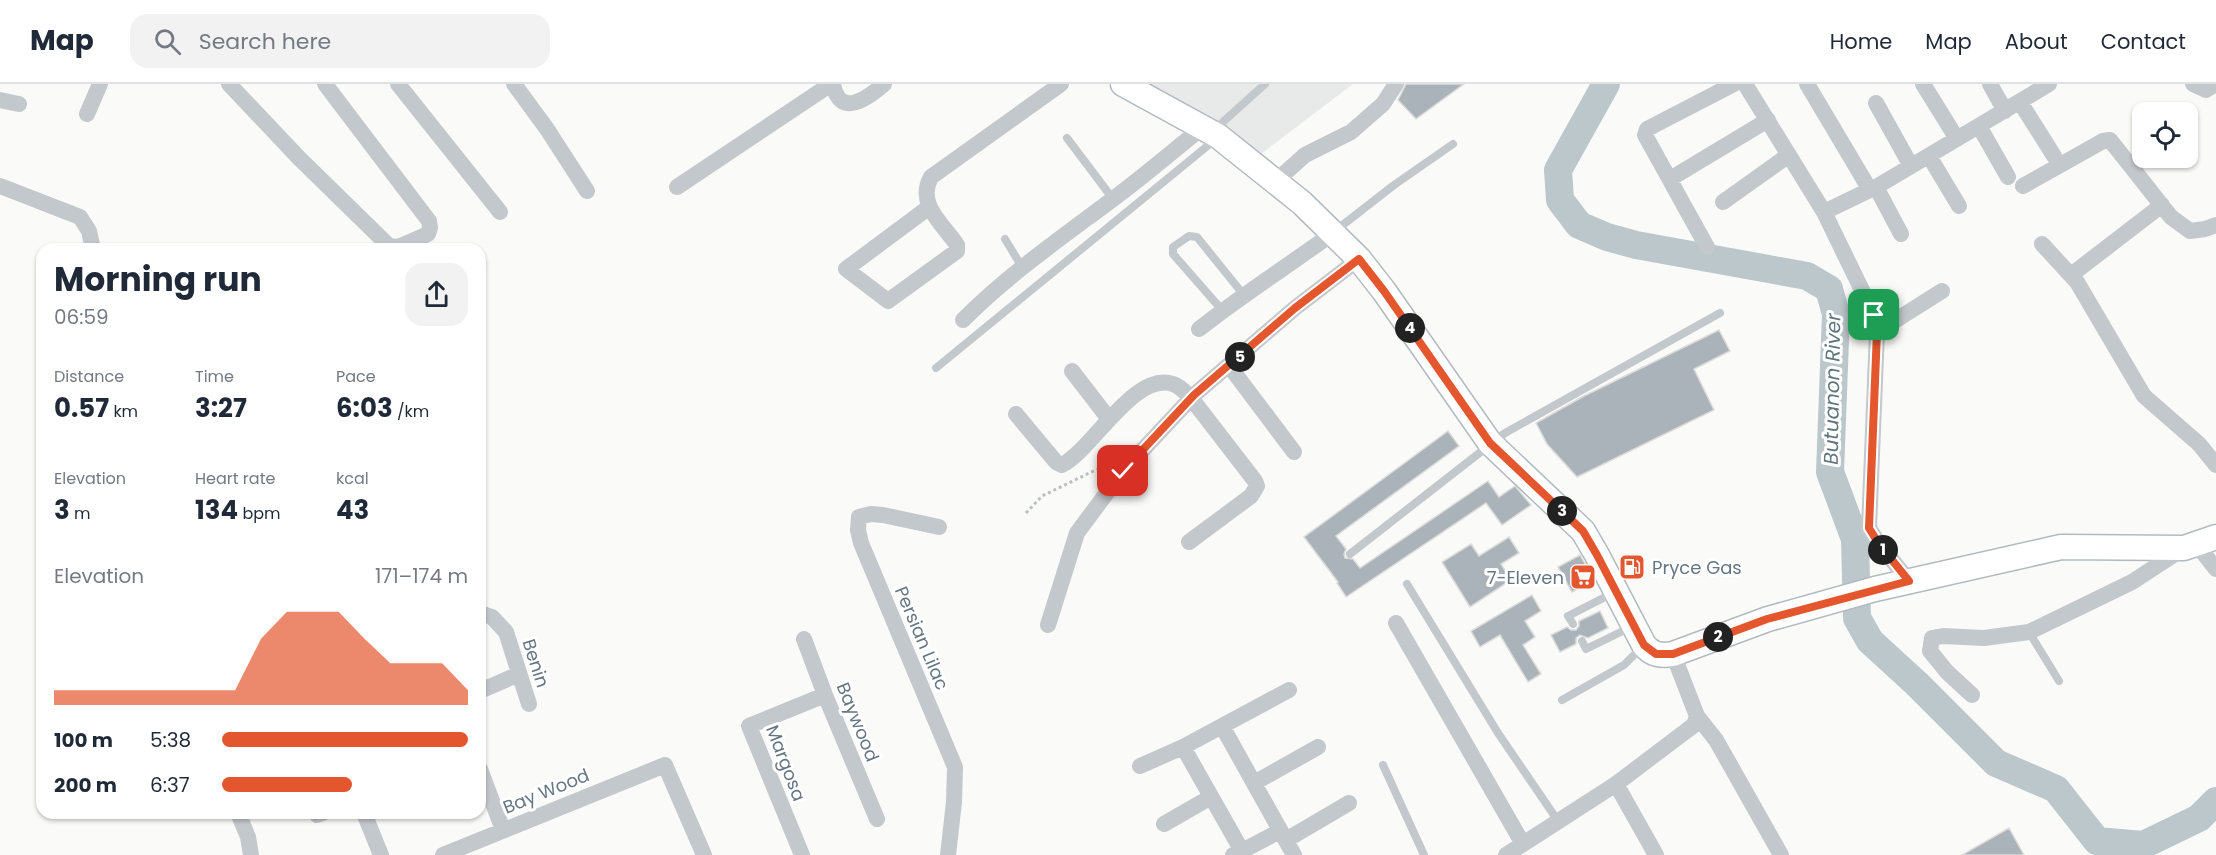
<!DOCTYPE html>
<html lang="en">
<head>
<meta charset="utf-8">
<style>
  body { margin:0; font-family:Poppins,sans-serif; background:#f2f2f3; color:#1f2937; height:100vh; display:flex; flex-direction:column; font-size:22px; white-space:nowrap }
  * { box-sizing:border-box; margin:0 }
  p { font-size:20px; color:#747a83 }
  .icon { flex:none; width:33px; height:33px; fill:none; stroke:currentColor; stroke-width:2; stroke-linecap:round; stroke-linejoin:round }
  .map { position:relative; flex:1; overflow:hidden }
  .side { position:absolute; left:36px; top:159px; width:450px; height:576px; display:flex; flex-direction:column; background:#fff; border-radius:18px; box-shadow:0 2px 4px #0004 }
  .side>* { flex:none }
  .controls { position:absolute; left:2132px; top:18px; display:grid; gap:12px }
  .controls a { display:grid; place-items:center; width:66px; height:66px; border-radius:12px; background:#fff; box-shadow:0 2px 4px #0004; font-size:30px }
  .pin { position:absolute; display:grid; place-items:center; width:51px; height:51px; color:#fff; margin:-26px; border-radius:12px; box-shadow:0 3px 9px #0006 }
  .km { position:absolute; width:30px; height:30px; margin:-15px; border-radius:50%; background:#222; color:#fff; font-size:16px; line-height:30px; text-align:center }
  .round { display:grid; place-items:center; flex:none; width:63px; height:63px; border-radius:18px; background:#f2f2f3 }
  .overview { display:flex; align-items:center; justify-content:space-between; height:102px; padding:0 18px }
  h1 { font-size:33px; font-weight:700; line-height:45px }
  .figures { display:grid; grid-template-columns:repeat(3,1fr); gap:9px; height:102px; padding:6px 18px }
  .figures div { display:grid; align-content:center }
  .figures b { font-size:26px; font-weight:700 }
  .figures small { font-size:16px; font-weight:400 }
  .figures p { font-size:16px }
  .chart { height:168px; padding:12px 18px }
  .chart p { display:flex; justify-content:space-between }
  .chart svg { width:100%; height:108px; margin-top:6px; fill:#e4572e; opacity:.7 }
  ul { padding:0 18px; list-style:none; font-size:20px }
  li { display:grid; grid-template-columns:96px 72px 1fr; align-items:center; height:45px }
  li i { height:15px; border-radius:8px; background:#e4572e }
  header { display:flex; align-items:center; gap:36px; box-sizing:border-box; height:84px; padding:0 30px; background:#fff; border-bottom:2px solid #e0e1e3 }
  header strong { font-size:28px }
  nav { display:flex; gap:33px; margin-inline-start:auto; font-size:21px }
  .search { width:420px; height:54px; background:#f2f2f3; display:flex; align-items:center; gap:15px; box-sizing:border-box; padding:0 21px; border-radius:18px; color:#747a83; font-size:22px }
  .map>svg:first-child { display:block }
  .built { fill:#e8e9e9 }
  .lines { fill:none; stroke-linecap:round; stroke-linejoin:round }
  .river { stroke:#bbc7cb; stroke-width:28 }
  .building { fill:#aab3b9; stroke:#dcdcda; stroke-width:1.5 }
  .secondary-casing { stroke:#b3babf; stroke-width:27 }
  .path { stroke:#bbbfc2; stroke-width:3; stroke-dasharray:3 3; stroke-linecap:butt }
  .lane { stroke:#c3c8cc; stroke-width:8 }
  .street { stroke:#c3c8cc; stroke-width:16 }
  .secondary { stroke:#fff; stroke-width:24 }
  .route-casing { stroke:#fff; stroke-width:12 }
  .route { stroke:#e4572e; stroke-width:8 }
  .labels { text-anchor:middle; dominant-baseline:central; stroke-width:6; stroke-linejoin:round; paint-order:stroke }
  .poi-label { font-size:18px; fill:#657683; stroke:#fff; text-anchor:start }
  .street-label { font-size:18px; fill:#657683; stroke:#fff }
  .water-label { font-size:20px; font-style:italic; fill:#60757c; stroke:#fff }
</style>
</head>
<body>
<header>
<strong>Map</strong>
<div class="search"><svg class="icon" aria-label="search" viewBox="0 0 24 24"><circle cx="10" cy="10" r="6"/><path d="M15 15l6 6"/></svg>Search here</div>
<nav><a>Home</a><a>Map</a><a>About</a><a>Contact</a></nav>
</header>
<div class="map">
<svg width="2216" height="771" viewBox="0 0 2216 771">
  <rect width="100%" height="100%" fill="#fafaf8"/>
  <path class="built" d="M1151,0h202l-96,73 -31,-28z"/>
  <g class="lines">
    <path class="river" d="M1606,0l-48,86 2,30 19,25 28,12 29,8 171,31 22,13 7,25 -6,158 25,67 2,79 13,23 47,43 79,79 60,26 41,52 46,4 56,-27 17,-17"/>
  </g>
  <path class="building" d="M1406,0h58l-48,35 -18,-19z
    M1719,246l11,21 -36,18 20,41 -137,67 -30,-33 -11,-21 46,-26z
    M1448,347l11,15 -123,90 10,13 -2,5 1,4 8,1 7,9 128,-87 11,16 16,-11 16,19 -29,20 -16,-22 -140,94 -9,-14 1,-1 -34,-45z
    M1509,453l10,16 -18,11 10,16 -41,27 -28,-45 29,-18 8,12z
    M1580,471l14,25 -22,12 -14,-25z
    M1532,511l9,16 -16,10 10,16 -12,8 18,29 -13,8 -28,-47 -20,12 -9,-16z
    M1600,527l8,17 -20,10 -8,-3 -4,3v6l-16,8 -9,-17 16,-8 4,3h5l3,-4v-5z
    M2009,744l15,27h-62z"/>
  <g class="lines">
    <g class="secondary-casing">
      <path id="secondary" d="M1123,0l95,52 84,67 57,56 25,32 106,152 93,88 14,24 47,90c8,10 17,11 29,9l95,-35 107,-30 186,-42 123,1 32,-11"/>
    </g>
    <path class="path" d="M1026,429l16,-17 66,-32"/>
    <path class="lane" d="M1214,46l51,-46
      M1067,54l46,61
      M1335,147l59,-46 59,-41
      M1005,155l17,28
      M1222,226l-49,-56v-7l16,-11 8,1 46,57
      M936,284l280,-229
      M1350,470l155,-121 215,-120
      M1407,500l91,149 60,88
      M1573,540l-5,-8 47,-24
      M2029,548l30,49
      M1582,557l4,8 45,-22
      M1562,616l62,-35 19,-19
      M1383,681l41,90"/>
    <path class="street" d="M229,0l70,74 90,88 9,1 30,-13 2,-6 -1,-7 -104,-137
      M398,0l102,128
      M514,0l33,45 40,62
      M833,0c7,35 35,14 51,0
      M1745,0l79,128 50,103 3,17 -8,196 10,16 30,37
      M1807,0l63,106
      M1923,0l34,55
      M1990,0l15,27
      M2193,0l13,6 10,-6
      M0,16l19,4
      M2020,18l34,54
      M1876,19l35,63
      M87,30l13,-30
      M1979,42l29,51
      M1929,72l30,50
      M1670,95l98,-59
      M1276,97l29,-26 46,-23 32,-28 13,-20
      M0,102l80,31 9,14 4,18
      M2023,102l80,-45 7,-1 61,77 19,14 15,-2 11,-4
      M677,103l154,-103
      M1876,103l25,47
      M1723,118l66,-47
      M928,124l-82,61 42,32 69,-50v-6c-14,-21 -41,-41 -26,-68l130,-93
      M1824,128l52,-25 173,-103
      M2042,160l35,38 67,114 55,48 17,21
      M1707,163l-62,-112 2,-6 87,-45
      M2071,191l91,-70
      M963,236c46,-46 98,-82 150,-121 31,-23 60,-48 90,-72
      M1199,245c43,-34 89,-63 134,-96
      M1877,248l65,-41
      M1230,283l64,85
      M1072,287l37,48
      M1016,330l40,48 6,3c31,-16 72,-94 111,-81 7,2 13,9 18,14l64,83 2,5 -6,10 -62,46
      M939,443l-56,-12 -12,-1 -12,3 -1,13 3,13 94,224 -1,35 -6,53
      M2197,461l19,24
      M480,529l12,4 14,15 23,72
      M1396,539l127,221
      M1048,541l29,-92 46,-62 71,-76 101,-87 64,-49
      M804,555l21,56 52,124
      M1673,570l24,62 19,24 65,115
      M480,607l39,-17
      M1972,611l-25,-23 -17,-21 2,-13 11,-2 41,2 45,-6 103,-50 52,-34
      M1222,642l72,129
      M1183,663l59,104 -9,4
      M1140,682l43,-19 106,-57
      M480,685l23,61
      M1254,699l64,-36
      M1616,700l40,71
      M238,729l10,24 3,18
      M364,729l17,42
      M317,731l6,-2
      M1164,740l47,-27
      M1286,756l63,-37
      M1242,767l38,-20
      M443,771l222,-90 39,90
      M802,771l-53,-129 76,-31
      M1506,771l110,-71 78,-59 3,-9"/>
    <use href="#secondary" class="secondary"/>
  </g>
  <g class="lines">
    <g class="route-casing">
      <path id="route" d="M1123,387l71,-76 101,-87 64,-49 25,32 106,152 93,88 14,24 47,90 12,9h17l94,-35 142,-38 -30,-37 -10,-16 8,-196 -3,-17"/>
    </g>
    <use href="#route" class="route"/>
  </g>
  <defs>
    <g id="fuel-square" transform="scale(1.35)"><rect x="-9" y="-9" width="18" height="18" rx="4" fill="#e4572e" stroke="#fff"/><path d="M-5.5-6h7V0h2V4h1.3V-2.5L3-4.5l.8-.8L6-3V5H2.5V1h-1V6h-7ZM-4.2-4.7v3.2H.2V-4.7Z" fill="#fff"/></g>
    <g id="supermarket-square" transform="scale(1.35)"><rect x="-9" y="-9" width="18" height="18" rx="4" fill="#e4572e" stroke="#fff"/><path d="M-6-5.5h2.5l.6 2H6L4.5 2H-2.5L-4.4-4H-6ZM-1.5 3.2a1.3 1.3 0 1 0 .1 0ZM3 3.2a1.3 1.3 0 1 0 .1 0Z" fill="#fff"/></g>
  </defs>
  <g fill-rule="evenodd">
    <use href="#fuel-square" x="1632" y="483"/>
    <use href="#supermarket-square" x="1583" y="493"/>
  </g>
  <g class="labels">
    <g class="poi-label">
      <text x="1652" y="483">Pryce Gas</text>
      <text x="1564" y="493" text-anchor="end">7-Eleven</text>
    </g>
    <g class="street-label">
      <text transform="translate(922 554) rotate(67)">Persian Lilac</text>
      <text transform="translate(536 579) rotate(72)">Benin</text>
      <text transform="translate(858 638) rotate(68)">Baywood</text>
      <text transform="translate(786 679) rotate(69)">Margosa</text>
      <text transform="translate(546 707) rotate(-22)">Bay Wood</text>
    </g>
    <g class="water-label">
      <text transform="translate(1832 305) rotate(-89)">Butuanon River</text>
    </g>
  </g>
</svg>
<div class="controls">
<a><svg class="icon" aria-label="locate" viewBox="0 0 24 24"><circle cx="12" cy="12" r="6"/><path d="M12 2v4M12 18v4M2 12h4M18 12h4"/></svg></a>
</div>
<div class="pin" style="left:1874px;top:231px;background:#1e9e55"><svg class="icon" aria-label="arrive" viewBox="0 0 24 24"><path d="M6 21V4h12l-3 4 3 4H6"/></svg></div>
<div class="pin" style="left:1123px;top:387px;background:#d93025"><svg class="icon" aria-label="check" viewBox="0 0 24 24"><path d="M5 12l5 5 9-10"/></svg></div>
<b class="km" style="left:1883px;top:466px">1</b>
<b class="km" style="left:1718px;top:553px">2</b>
<b class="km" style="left:1562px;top:427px">3</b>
<b class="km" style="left:1410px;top:244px">4</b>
<b class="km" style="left:1240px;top:273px">5</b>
<section class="side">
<div class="overview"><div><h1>Morning run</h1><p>06:59</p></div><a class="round"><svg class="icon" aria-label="share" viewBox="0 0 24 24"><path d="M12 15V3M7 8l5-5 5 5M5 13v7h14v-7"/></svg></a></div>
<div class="figures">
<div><p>Distance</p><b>0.57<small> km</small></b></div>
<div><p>Time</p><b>3:27</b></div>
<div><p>Pace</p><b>6:03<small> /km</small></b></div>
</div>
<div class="figures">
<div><p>Elevation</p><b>3<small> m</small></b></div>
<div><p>Heart rate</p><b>134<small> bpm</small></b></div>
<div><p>kcal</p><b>43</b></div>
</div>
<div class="chart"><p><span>Elevation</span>171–174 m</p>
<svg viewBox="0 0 160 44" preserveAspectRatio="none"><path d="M0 44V38L10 38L20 38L30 38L40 38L50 38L60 38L70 38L80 17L90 6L100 6L110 6L120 17L130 27L140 27L150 27L160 38V44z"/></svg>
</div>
<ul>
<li><b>100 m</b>5:38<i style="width:100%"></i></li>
<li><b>200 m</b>6:37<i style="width:53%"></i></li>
</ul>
</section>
</div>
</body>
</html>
